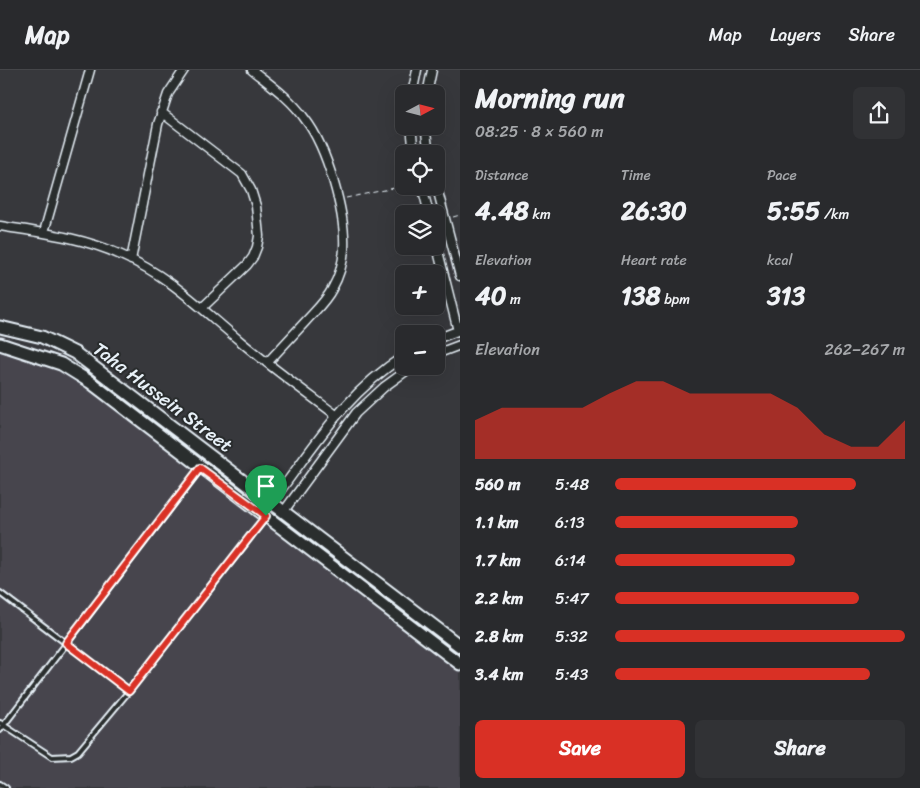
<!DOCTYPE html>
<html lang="en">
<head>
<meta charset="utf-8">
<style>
  body { margin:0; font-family:Sriracha,sans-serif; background:#313235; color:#f1f3f6; height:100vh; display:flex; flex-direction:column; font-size:19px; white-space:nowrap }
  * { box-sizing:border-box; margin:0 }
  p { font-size:16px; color:#a5a7aa }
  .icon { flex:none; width:28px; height:28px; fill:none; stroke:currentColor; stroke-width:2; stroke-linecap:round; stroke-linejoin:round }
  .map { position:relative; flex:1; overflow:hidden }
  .sheet { display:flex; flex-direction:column; background:#292a2d; width:460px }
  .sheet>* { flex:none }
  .needle { width:32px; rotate:83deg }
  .controls { position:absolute; left:395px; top:15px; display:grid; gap:10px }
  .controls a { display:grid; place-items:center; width:50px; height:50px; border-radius:8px; background:#292a2d; box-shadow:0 5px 20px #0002,0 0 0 1px #454649; font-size:25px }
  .pin { position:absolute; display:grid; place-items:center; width:42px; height:42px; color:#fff; margin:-51px -21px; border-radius:50% 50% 50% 0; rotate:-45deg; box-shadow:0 0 5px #0007 }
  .pin .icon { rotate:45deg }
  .round { display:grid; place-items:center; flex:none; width:52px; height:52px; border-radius:8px; background:#313235 }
  .summary { display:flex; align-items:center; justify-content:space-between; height:85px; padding:0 15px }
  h1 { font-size:28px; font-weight:700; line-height:38px }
  .metrics { display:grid; grid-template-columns:repeat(3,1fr); gap:8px; height:85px; padding:5px 15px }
  .metrics div { display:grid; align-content:center }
  .metrics b { font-size:25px; font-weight:700 }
  .metrics small { font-size:14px; font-weight:400 }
  .metrics p { font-size:14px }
  .chart { height:140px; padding:10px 15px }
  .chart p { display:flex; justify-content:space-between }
  .chart svg { width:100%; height:90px; margin-top:5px; fill:#d93025; opacity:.7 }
  .cta { display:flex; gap:10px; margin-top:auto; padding:10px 15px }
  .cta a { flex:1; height:58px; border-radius:8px; background:#d93025; color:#fff; font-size:20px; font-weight:700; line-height:58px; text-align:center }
  .cta a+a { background:#313235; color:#f1f3f6 }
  ul { padding:0 15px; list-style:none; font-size:16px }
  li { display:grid; grid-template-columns:80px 60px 1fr; align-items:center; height:38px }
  li i { height:12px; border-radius:6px; background:#d93025 }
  header { display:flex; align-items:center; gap:30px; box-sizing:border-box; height:70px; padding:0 25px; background:#292a2d; border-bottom:1px solid #454649 }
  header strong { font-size:24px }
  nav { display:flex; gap:28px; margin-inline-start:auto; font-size:18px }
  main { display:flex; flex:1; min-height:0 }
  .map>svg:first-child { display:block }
  .built { fill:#46454d }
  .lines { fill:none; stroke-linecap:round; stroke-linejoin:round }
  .service-casing { stroke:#e8f1f8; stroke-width:8 }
  .minor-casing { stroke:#e8f1f8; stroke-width:11 }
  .secondary-casing { stroke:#e8f1f8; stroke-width:15 }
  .path { stroke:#e8f1f8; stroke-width:1; stroke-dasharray:5 4; stroke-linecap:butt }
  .service { stroke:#2a2d2e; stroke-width:4 }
  .minor { stroke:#2a2d2e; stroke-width:8 }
  .secondary { stroke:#2a2d2e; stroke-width:11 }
  .route-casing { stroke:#fff; stroke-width:10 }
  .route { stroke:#d93025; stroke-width:6 }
  .labels { text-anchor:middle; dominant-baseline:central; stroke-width:4; stroke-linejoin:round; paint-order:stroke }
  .street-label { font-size:19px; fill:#e8f1f8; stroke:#2a2d2e }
</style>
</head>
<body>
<header>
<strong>Map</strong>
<nav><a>Map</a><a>Layers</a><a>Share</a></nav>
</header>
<main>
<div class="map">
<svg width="460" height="718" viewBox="0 0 460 718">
  <rect width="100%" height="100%" fill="#37383c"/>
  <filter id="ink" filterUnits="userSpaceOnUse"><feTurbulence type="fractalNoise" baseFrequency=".02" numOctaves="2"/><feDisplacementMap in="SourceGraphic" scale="10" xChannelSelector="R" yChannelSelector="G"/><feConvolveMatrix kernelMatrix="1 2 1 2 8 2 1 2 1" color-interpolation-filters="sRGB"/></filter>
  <g filter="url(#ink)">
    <path class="built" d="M0,266l58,22 28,17 374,281v132h-460z"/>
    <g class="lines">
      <g class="service-casing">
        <path id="service" d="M0,523l129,98
          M0,653l52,34 19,-1 7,-4 51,-61 137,-174
          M0,660l201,-262
          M0,714l6,4"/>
      </g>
      <g class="minor-casing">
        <path id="minor" d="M252,0c19,15 39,29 53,49 22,28 41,95 39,130 -1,14 -5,28 -12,40 -6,12 -17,22 -26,32 -13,14 -26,28 -39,42
          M412,24l5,-24
          M427,24l5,-24
          M161,42l81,62 9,16 5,16 3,30 -2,11 -4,10 -6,8 -44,42
          M411,56l3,28
          M425,56l4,28
          M436,114l24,92
          M422,116l7,28
          M0,156c43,7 81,11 121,29 49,21 79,53 119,86 31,26 64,50 96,74
          M44,162l46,-162
          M436,173l22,88
          M131,190l27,-136 10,-30 16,-24
          M436,269l24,-9
          M436,284l24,-9
          M272,432c41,-54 73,-109 132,-146
          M284,441l72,-98 28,-26 29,-21"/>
      </g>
      <g class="secondary-casing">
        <path id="secondary" d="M0,257l42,10 33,16 385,293
          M0,274l61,20 29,18 370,282"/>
      </g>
      <path class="path" d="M346,128l58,-12
        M453,147l7,-2"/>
      <use href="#service" class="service"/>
      <use href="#minor" class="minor"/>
      <use href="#secondary" class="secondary"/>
    </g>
  </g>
  <g class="lines" filter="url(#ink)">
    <g class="route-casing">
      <path id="route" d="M200,398l66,48 -137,175 -63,-48z"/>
    </g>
    <use href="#route" class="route"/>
  </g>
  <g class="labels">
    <g class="street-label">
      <text transform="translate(163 327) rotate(37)">Taha Hussein Street</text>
    </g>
  </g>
</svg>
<div class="controls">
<a><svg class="needle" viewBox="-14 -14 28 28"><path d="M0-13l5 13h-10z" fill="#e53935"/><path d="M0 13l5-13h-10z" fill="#a5a7aa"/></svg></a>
<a><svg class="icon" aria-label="locate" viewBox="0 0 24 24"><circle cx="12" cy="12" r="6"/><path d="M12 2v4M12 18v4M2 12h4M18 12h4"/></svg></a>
<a><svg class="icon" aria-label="layers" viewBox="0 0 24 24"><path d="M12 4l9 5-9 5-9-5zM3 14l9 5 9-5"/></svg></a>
<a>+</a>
<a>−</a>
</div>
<div class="pin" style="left:266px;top:446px;background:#1e9e55"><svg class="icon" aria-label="arrive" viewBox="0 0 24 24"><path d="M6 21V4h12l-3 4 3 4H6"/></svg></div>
</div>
<section class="sheet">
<div class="summary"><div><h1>Morning run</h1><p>08:25 · 8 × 560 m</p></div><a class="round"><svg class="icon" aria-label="share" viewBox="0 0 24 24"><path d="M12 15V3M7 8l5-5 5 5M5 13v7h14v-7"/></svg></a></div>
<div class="metrics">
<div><p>Distance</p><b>4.48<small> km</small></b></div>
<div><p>Time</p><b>26:30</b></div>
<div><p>Pace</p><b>5:55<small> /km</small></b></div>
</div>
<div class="metrics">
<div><p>Elevation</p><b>40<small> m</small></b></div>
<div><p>Heart rate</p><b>138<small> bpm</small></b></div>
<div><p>kcal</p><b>313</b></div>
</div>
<div class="chart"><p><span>Elevation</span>262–267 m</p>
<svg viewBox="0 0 160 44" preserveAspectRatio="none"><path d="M0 44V25L10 19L20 19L30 19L40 19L50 12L60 6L70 6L80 12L90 12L100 12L110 12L120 19L130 32L140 38L150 38L160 25V44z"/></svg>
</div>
<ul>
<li><b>560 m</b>5:48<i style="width:83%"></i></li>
<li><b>1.1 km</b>6:13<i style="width:63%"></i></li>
<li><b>1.7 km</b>6:14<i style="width:62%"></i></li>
<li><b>2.2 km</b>5:47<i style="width:84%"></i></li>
<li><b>2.8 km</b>5:32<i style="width:100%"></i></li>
<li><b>3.4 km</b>5:43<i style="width:88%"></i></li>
</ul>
<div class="cta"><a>Save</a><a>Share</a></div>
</section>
</main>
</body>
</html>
